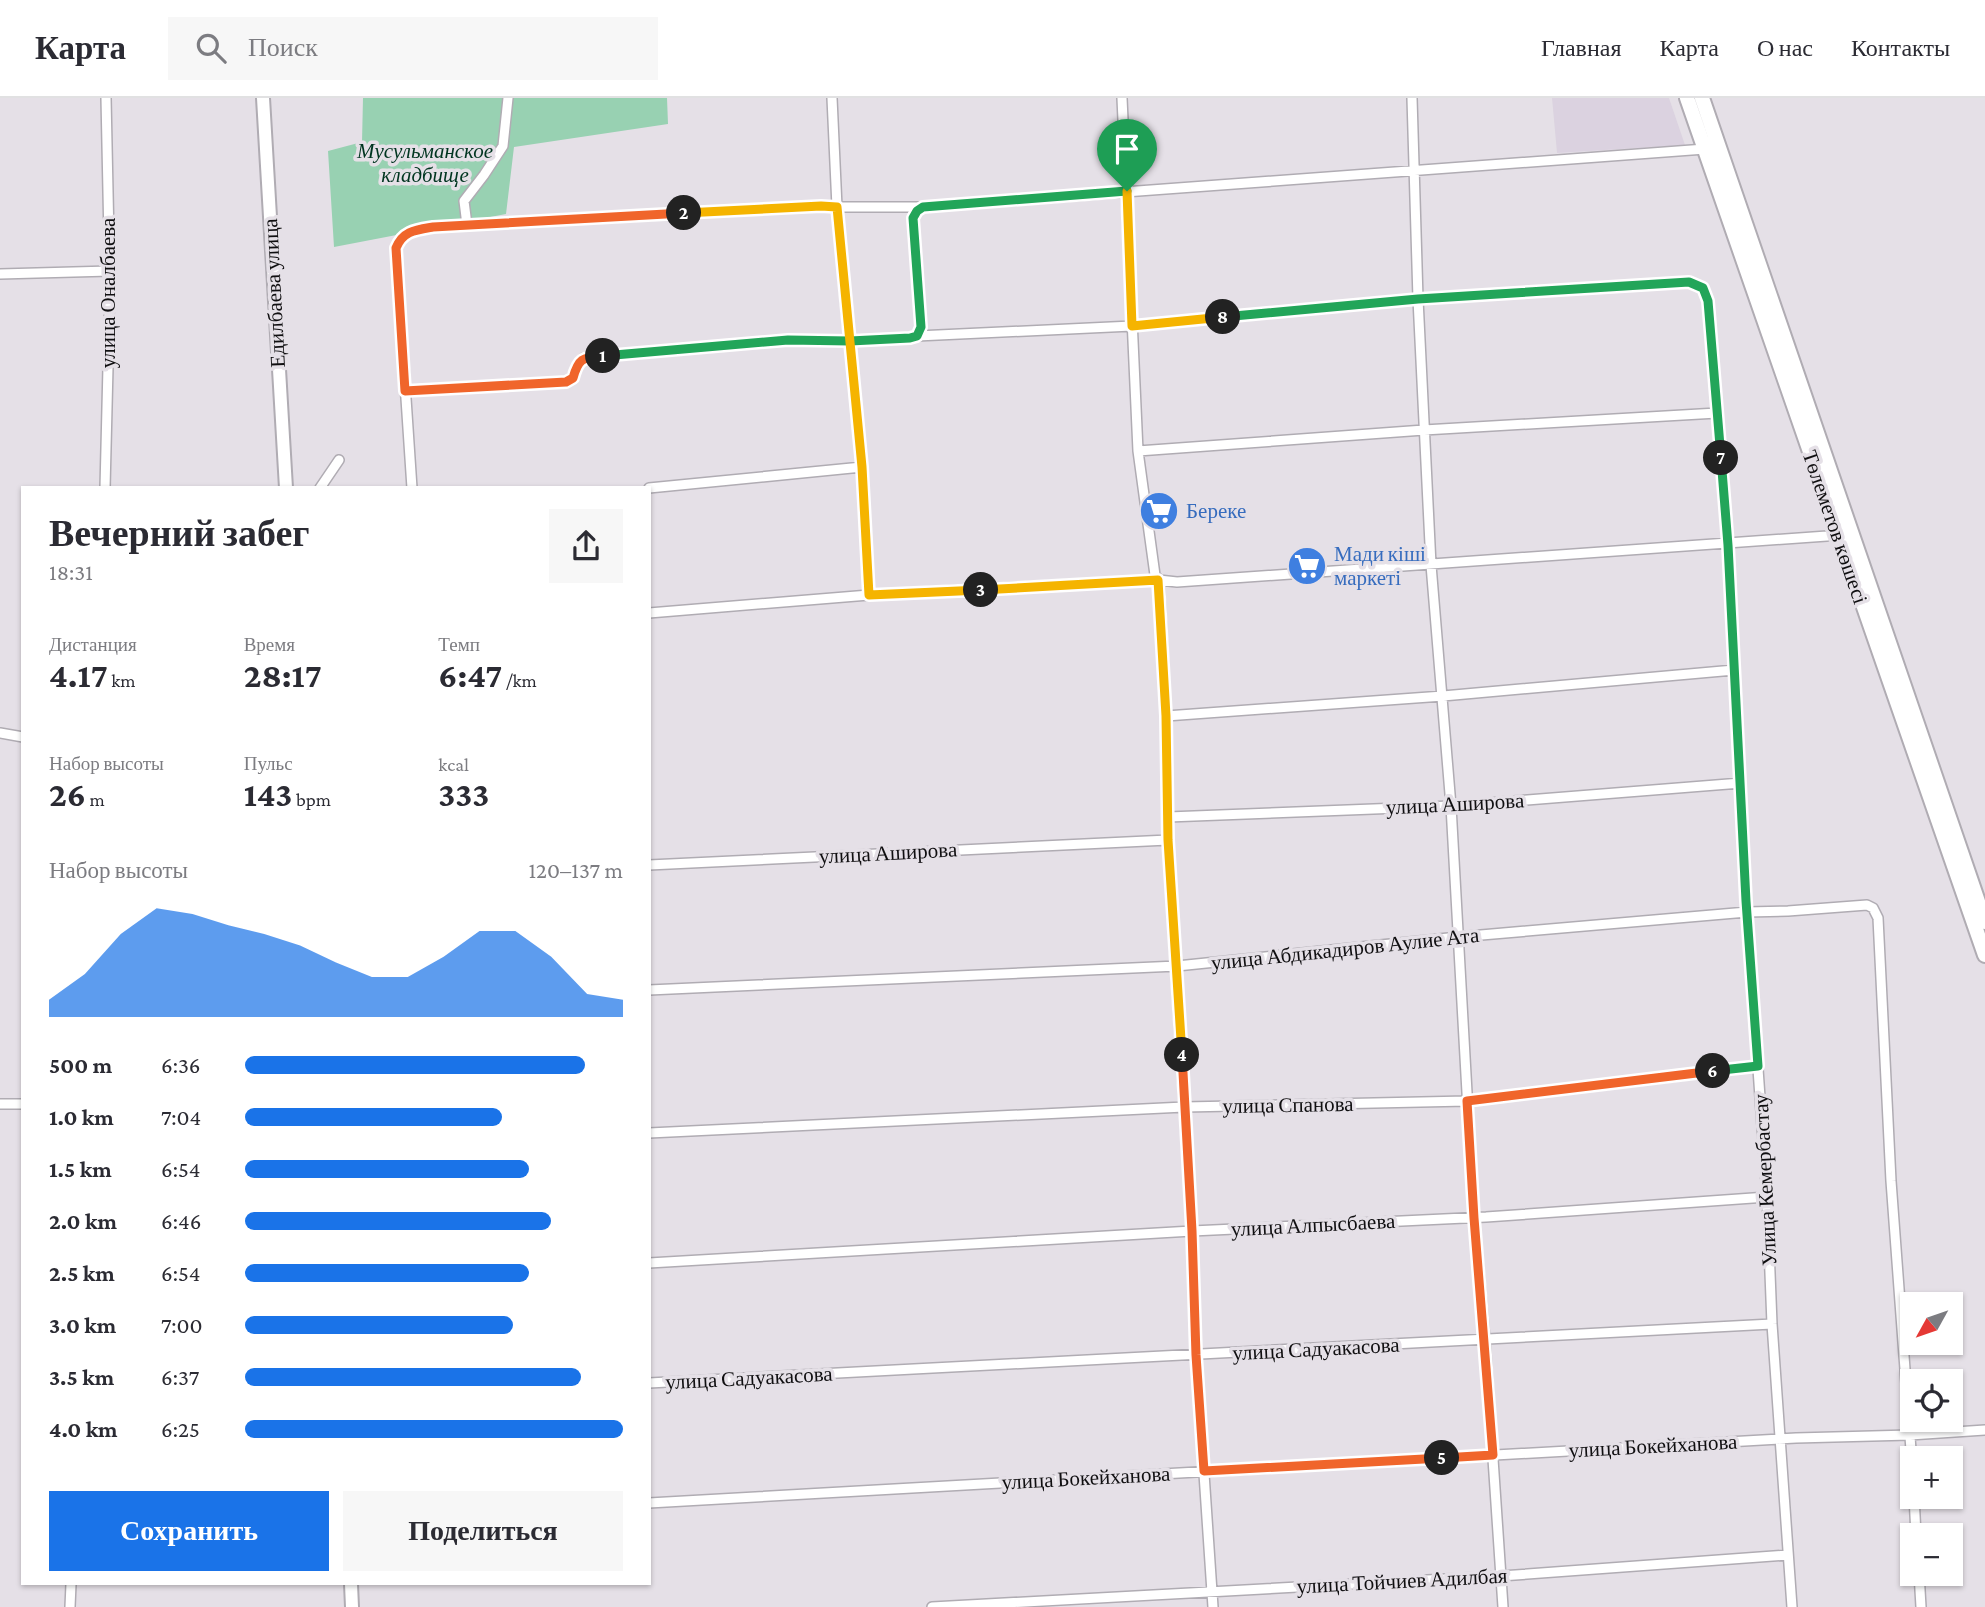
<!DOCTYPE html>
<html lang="ru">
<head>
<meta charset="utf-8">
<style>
  body { margin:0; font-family:"Crimson Pro",serif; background:#f7f7f7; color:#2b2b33; height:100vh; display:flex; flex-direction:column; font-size:26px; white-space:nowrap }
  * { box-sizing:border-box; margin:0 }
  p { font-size:23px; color:#7c7c81 }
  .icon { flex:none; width:38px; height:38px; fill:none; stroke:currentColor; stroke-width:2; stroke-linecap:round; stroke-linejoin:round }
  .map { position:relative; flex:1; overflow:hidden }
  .side { position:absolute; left:21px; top:388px; width:630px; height:1099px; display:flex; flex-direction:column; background:#fff; border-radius:0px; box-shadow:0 2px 5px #0004 }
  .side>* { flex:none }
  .needle { width:46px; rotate:230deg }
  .tools { position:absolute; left:1900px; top:1194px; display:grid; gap:14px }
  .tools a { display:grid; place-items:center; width:63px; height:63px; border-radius:0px; background:#fff; box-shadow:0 2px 5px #0004; font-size:35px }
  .pin { position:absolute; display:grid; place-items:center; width:60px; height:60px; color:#fff; margin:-72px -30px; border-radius:50% 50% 50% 0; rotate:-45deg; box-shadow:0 0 7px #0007 }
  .pin .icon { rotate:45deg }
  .km { position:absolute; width:35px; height:35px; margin:-18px; border-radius:50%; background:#222; color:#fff; font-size:19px; line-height:35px; text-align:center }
  .round { display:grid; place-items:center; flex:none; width:74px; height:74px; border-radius:0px; background:#f7f7f7 }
  .overview { display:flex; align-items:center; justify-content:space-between; height:119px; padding:0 28px }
  h1 { font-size:38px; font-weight:700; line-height:52px }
  .metrics { display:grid; grid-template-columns:repeat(3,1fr); gap:10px; height:119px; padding:7px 28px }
  .metrics div { display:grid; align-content:center }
  .metrics b { font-size:35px; font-weight:700 }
  .metrics small { font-size:19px; font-weight:400 }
  .metrics p { font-size:19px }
  .chart { height:196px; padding:14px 28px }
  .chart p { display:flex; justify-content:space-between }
  .chart svg { width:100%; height:126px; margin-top:7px; fill:#1a73e8; opacity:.7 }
  .cta { display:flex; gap:14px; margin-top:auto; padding:14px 28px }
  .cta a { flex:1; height:80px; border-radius:0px; background:#1a73e8; color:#fff; font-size:28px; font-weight:700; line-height:80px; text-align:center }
  .cta a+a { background:#f7f7f7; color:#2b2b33 }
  ul { padding:0 28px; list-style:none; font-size:23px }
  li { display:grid; grid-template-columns:112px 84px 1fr; align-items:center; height:52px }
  li i { height:18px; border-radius:9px; background:#1a73e8 }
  header { display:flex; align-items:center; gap:42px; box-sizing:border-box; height:98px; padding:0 35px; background:#fff; border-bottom:2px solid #e1e1e2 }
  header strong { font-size:33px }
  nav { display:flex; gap:38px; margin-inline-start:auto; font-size:24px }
  .search { width:490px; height:63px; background:#f7f7f7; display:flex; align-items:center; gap:18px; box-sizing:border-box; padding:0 24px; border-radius:0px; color:#7c7c81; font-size:26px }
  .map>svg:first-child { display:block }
  .built { fill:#dbd2e0 }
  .green { fill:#98d1b2 }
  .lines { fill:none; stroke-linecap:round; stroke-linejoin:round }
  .street-casing { stroke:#b0acb3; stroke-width:12 }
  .secondary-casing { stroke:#b0acb3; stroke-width:16 }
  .primary-casing { stroke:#b0acb3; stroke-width:18 }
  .street { stroke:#fff; stroke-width:9 }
  .secondary { stroke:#fff; stroke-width:12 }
  .primary { stroke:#fff; stroke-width:14 }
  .split-1-casing { stroke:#fff; stroke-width:14 }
  .split-2-casing { stroke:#fff; stroke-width:14 }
  .split-3-casing { stroke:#fff; stroke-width:14 }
  .split-4-casing { stroke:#fff; stroke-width:14 }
  .split-5-casing { stroke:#fff; stroke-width:14 }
  .split-6-casing { stroke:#fff; stroke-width:14 }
  .split-7-casing { stroke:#fff; stroke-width:14 }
  .split-8-casing { stroke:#fff; stroke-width:14 }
  .split-9-casing { stroke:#fff; stroke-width:14 }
  .split-1 { stroke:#22a559; stroke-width:9 }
  .split-2 { stroke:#f0652b; stroke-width:9 }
  .split-3 { stroke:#f5b400; stroke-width:9 }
  .split-4 { stroke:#f5b400; stroke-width:9 }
  .split-5 { stroke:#f0652b; stroke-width:9 }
  .split-6 { stroke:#f0652b; stroke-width:9 }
  .split-7 { stroke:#22a559; stroke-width:9 }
  .split-8 { stroke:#22a559; stroke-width:9 }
  .split-9 { stroke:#f5b400; stroke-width:9 }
  .labels { text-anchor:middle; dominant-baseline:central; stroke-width:7; stroke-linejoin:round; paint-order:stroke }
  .park-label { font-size:21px; font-style:italic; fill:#003520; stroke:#e5e0e7 }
  .street-label { font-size:21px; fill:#100f11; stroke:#e5e0e7 }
  .shop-label { font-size:21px; fill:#366cbe; stroke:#e5e0e7; text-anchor:start }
</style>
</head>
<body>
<header>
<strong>Карта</strong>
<div class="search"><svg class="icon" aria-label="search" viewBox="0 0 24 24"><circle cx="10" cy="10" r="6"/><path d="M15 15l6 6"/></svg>Поиск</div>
<nav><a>Главная</a><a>Карта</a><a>О нас</a><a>Контакты</a></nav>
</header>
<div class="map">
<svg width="1985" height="1509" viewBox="0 0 1985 1509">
  <rect width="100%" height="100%" fill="#e5e0e7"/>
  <path class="built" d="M1552,0h117l16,47 -128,8z"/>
  <path class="green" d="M363,0h304l1,26 -154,23 -8,67 -172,33 -6,-96 34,-9z"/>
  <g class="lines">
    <g class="street-casing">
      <path id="street" d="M832,0l5,109h86
        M1122,0l16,353 17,124 4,5 18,2 650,-46 14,-3
        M1412,0l6,201 13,266 20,241 23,412 11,122 18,267
        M467,127l-3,-24 20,-26 19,-29 5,-48
        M0,176l110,-3
        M917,238l215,-10 286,-27 271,-17 14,6 5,13 20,244 6,125 -291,26 -277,20
        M405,293l161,-9c11,-4 8,-18 18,-24l204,-18 62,1 12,126 7,128
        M1138,353l286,-21 293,-17
        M105,390l5,-202 -4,-188
        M320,390l19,-28
        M412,390l-16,-239c7,-18 19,-19 37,-22l388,-21 16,1 11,120 2,14 60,-3 7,-2 4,-9 -8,-109 4,-7 6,-4 782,-58
        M649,390l213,-21
        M649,515l220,-18 290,-15 7,136 2,124 24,391 4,124 17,252
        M1734,572l13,242 20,285 5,127 20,283
        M0,635l23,4
        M1168,719l283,-11 290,-23
        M649,767l519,-25
        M649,892l528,-24 281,-29 289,-25 41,-1 79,-6 6,3 5,10 13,263 22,296
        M0,1006h23
        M649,1035l535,-26 283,-6 291,-35
        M649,1165l543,-32 294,-14 281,-20
        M649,1285l1123,-59
        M1914,1398l2,39
        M649,1405l1147,-65 114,-3 75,-5
        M1919,1475l2,34
        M70,1509l1,-23
        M932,1509l569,-31 286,-21"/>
    </g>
    <g class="secondary-casing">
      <path id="secondary" d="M263,0l23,390
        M351,1486l1,23"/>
    </g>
    <g class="primary-casing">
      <path id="primary" d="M1687,0l298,857
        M1702,0l283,824"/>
    </g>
    <use href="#street" class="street"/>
    <use href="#secondary" class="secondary"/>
    <use href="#primary" class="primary"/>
  </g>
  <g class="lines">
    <g class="split-1-casing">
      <path id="split-1" d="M603,258l185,-16 62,1 60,-3 7,-2 4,-9 -8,-109 4,-7 6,-4 204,-16"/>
    </g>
    <g class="split-2-casing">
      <path id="split-2" d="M603,258c-20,2 -24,1 -30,22l-7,4 -161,9 -9,-143c7,-17 19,-18 37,-21l251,-14"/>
    </g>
    <g class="split-3-casing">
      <path id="split-3" d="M684,115l137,-7 16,1 25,260 7,128 112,-5"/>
    </g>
    <g class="split-4-casing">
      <path id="split-4" d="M981,492l177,-10 8,136 2,124 14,215"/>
    </g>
    <g class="split-5-casing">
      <path id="split-5" d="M1182,957l10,176 4,124 8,116 238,-13"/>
    </g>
    <g class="split-6-casing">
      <path id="split-6" d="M1442,1360l51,-3 -19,-237 -7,-117 246,-30"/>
    </g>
    <g class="split-7-casing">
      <path id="split-7" d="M1713,973l45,-5 -12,-165 -18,-356 -7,-87"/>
    </g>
    <g class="split-8-casing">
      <path id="split-8" d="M1223,219l195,-18 271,-17 14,6 5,13 13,157"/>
    </g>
    <g class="split-9-casing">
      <path id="split-9" d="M1127,93l5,135 91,-9"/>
    </g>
    <use href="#split-1" class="split-1"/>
    <use href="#split-2" class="split-2"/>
    <use href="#split-3" class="split-3"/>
    <use href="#split-4" class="split-4"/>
    <use href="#split-5" class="split-5"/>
    <use href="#split-6" class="split-6"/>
    <use href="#split-7" class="split-7"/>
    <use href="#split-8" class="split-8"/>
    <use href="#split-9" class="split-9"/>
  </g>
  <defs>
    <g id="supermarket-disc" transform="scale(2.0125)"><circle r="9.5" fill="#3f7fe0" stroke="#e5e0e7"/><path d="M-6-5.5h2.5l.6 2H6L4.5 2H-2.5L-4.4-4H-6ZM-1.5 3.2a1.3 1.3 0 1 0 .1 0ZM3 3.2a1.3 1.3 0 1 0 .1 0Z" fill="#fff"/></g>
  </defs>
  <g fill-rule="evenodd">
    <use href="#supermarket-disc" x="1159" y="413"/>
    <use href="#supermarket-disc" x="1307" y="468"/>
  </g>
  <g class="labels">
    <g class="park-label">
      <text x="425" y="53">Мусульманское<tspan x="425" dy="24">кладбище</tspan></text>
    </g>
    <g class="street-label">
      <text transform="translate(108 195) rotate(-90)">улица Оналбаева</text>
      <text transform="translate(274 195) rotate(-93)">Едилбаева улица</text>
      <text transform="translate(1835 429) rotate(71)">Төлеметов көшесі</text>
      <text transform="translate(1455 706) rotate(-3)">улица Аширова</text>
      <text transform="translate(888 755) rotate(-3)">улица Аширова</text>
      <text transform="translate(1345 851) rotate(-6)">улица Абдикадиров Аулие Ата</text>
      <text transform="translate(1288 1007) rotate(-1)">улица Спанова</text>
      <text transform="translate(1765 1082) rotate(-93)">Улица Кемербастау</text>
      <text transform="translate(1313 1127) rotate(-3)">улица Алпысбаева</text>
      <text transform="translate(1316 1251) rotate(-3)">улица Садуакасова</text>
      <text transform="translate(749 1280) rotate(-3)">улица Садуакасова</text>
      <text transform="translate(1653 1348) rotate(-3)">улица Бокейханова</text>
      <text transform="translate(1086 1380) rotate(-3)">улица Бокейханова</text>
      <text transform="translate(1402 1483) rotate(-3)">улица Тойчиев Адилбая</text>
    </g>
    <g class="shop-label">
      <text x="1186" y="413">Береке</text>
      <text x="1334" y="456">Мади кіші<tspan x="1334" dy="24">маркеті</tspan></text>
    </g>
  </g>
</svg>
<div class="tools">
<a><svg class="needle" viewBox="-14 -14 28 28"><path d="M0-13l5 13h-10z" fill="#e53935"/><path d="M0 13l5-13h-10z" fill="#7c7c81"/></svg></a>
<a><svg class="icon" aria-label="locate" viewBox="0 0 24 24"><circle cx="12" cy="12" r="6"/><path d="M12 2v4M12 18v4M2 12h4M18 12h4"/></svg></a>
<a>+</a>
<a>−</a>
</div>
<div class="pin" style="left:1127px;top:93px;background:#1e9e55"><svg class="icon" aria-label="arrive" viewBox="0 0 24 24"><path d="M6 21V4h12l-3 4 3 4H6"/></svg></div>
<b class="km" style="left:603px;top:258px">1</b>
<b class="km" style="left:684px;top:115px">2</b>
<b class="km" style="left:981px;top:492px">3</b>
<b class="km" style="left:1182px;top:957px">4</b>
<b class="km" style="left:1442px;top:1360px">5</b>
<b class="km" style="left:1713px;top:973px">6</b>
<b class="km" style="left:1721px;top:360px">7</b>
<b class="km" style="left:1223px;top:219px">8</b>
<section class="side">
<div class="overview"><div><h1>Вечерний забег</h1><p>18:31</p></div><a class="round"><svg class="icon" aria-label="share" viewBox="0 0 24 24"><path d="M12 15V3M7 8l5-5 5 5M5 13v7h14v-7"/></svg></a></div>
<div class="metrics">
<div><p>Дистанция</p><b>4.17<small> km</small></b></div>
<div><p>Время</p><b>28:17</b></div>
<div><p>Темп</p><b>6:47<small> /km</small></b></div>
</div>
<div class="metrics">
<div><p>Набор высоты</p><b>26<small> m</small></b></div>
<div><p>Пульс</p><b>143<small> bpm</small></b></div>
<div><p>kcal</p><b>333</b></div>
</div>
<div class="chart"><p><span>Набор высоты</span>120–137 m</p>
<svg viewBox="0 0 160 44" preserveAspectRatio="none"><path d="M0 44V38L10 29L20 15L30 6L40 8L50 12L60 15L70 19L80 25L90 30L100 30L110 23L120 14L130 14L140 23L150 36L160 38V44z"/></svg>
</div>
<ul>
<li><b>500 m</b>6:36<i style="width:90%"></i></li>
<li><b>1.0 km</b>7:04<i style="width:68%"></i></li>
<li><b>1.5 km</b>6:54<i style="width:75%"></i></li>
<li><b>2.0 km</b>6:46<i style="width:81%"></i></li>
<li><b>2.5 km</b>6:54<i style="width:75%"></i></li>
<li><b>3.0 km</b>7:00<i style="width:71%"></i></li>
<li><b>3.5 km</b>6:37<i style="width:89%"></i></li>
<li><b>4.0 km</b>6:25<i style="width:100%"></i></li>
</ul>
<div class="cta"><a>Сохранить</a><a>Поделиться</a></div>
</section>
</div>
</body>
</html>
